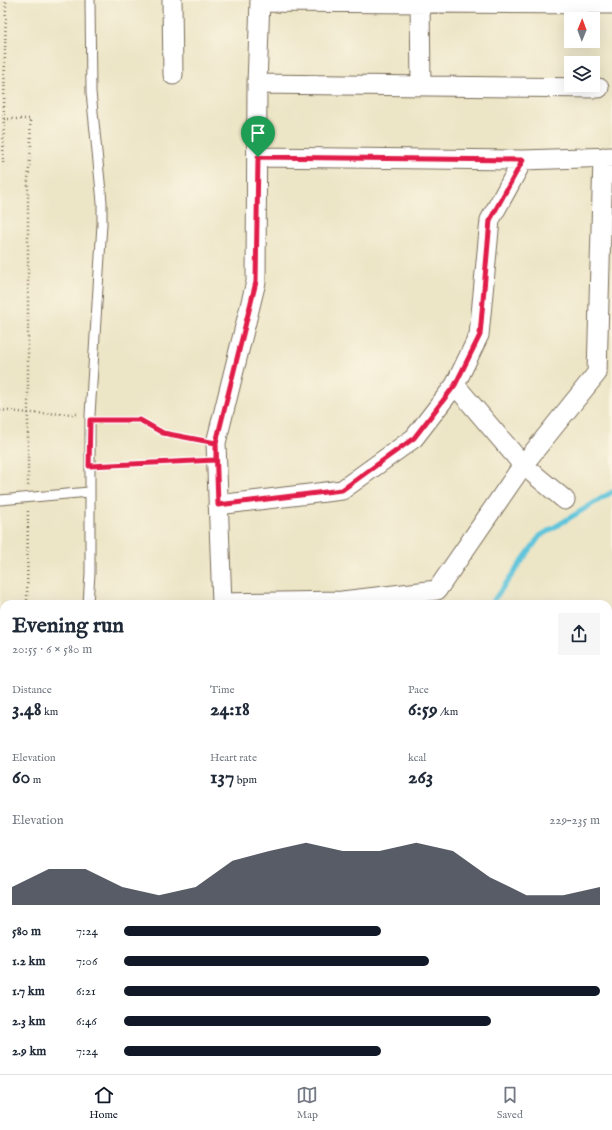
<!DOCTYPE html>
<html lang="en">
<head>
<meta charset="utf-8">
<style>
  body { margin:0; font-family:"IM FELL English",serif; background:#f6f6f7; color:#1f2937; height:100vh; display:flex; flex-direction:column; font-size:15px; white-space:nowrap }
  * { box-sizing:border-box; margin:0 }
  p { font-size:13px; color:#747a83 }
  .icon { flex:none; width:22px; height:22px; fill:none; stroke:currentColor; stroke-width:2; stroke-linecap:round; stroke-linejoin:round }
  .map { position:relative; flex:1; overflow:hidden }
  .drawer { position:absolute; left:0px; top:600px; width:612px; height:474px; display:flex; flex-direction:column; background:#fff; border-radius:12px 12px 0 0; box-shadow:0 4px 16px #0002 }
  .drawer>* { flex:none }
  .needle { width:26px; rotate:1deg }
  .controls { position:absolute; left:564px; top:12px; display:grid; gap:8px }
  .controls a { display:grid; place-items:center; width:36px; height:36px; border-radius:0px; background:#fff; box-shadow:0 4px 16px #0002; font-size:20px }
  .pin { position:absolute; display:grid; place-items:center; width:34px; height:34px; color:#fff; margin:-41px -17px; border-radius:50% 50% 50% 0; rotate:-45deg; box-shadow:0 0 4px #0007 }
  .pin .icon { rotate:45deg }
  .round { display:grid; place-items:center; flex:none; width:42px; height:42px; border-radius:0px; background:#f6f6f7 }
  .overview { display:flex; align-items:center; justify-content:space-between; height:68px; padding:0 12px }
  h1 { font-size:22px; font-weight:800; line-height:30px }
  .stats { display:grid; grid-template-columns:repeat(3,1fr); gap:6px; height:68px; padding:4px 12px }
  .stats div { display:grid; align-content:center }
  .stats b { font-size:20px; font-weight:800 }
  .stats small { font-size:11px; font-weight:400 }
  .stats p { font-size:11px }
  .chart { height:112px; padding:8px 12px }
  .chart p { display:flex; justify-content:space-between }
  .chart svg { width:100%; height:72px; margin-top:4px; fill:#111827; opacity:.7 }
  ul { padding:0 12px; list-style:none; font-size:13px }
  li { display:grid; grid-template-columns:64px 48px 1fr; align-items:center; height:30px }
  li i { height:10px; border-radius:5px; background:#111827 }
  .tabs { display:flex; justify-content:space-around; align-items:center; height:56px; border-top:1px solid #e0e1e3; background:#fff; font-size:11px; color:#747a83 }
  .tabs a { display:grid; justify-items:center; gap:2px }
  .tabs .selected { color:#111827 }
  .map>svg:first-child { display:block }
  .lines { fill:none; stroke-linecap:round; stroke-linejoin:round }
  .stream { stroke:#5ec4db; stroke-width:5 }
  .river { stroke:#5ec4db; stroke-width:30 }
  .service-casing { stroke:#796b59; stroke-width:11 }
  .minor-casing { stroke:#796b59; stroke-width:21 }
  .path { stroke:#796b59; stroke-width:2.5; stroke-dasharray:1 3; stroke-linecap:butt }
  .service { stroke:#fff; stroke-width:9 }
  .minor { stroke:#fff; stroke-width:19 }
  .route-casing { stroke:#fff; stroke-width:8 }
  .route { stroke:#e11d48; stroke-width:5 }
</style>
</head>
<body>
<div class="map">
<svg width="612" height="1074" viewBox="0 0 612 1074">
  <rect width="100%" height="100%" fill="#fcf5e5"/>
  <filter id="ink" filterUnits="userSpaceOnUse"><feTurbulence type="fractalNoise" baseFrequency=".025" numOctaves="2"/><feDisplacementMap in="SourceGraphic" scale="8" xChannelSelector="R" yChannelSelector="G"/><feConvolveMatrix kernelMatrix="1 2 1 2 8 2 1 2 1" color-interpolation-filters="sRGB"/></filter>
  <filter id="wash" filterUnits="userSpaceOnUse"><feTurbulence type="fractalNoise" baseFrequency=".012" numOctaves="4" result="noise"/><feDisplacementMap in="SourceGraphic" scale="16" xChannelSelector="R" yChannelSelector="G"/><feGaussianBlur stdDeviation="0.9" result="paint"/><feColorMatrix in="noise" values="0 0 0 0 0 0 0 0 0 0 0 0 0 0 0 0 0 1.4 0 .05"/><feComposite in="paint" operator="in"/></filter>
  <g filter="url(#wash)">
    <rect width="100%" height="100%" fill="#ece5c6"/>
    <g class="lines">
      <path class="stream" d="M491,604l49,-68 72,-44
        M608,870l4,1
        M323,1074l2,-4"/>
      <path class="river" d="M0,1009l4,1
        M86,1070l3,4"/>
    </g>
  </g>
  <g filter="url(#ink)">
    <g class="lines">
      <g class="service-casing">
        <path id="service" d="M0,500l89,-8
          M88,604l2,-31v-158l12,-191v-22l-11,-110 -1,-92"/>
      </g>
      <g class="minor-casing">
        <path id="minor" d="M172,0l1,75
          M420,0l1,86
          M260,2l352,2
          M257,84l342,4
          M258,157l265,3 89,-3
          M455,385l68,80 42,35
          M218,505l124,-15 72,-52 41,-53 24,-50 11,-115 33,-60
          M222,603l120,-2 95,-11 86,-125 74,-92 6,-216
          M222,604l-6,-161 40,-161 1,-198 3,-84
          M608,640h4
          M608,786l4,-1
          M0,946l4,1
          M118,1070l4,4
          M451,1070v4
          M577,1074l1,-4"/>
      </g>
      <path class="path" d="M4,119h26l1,27 -3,34v306
        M3,163l3,-163
        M0,410l29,3 48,1
        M102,420h38l23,13 36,7
        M101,466l99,-6
        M27,604l1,-93
        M0,856h4
        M19,1074l2,-4"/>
      <use href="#service" class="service"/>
      <use href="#minor" class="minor"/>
    </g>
  </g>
  <g class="lines" filter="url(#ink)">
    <g class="route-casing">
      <path id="route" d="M258,157l-2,125 -40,161v17l-127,6 1,-46h50l23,13 53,10 2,62 124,-15 72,-52 41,-53 25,-50 10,-115 33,-60 -265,-3"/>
    </g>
    <use href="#route" class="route"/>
  </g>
</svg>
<div class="controls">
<a><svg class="needle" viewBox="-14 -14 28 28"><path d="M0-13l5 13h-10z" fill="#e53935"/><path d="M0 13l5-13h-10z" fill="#747a83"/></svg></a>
<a><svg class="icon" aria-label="layers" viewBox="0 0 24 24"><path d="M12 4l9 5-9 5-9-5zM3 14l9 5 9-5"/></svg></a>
</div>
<div class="pin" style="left:258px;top:157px;background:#1e9e55"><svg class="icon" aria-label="arrive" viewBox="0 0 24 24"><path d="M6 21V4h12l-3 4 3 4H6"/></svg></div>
<section class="drawer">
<div class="overview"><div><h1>Evening run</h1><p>20:55 · 6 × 580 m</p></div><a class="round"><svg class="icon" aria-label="share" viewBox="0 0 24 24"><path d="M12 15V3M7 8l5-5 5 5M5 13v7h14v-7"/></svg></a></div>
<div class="stats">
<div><p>Distance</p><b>3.48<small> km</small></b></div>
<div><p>Time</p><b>24:18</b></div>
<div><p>Pace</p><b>6:59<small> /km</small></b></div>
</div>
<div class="stats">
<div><p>Elevation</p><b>60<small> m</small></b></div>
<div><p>Heart rate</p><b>137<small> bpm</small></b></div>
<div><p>kcal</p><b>263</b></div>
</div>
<div class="chart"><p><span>Elevation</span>229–235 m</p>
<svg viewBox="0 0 160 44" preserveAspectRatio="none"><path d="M0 44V33L10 22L20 22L30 33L40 38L50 33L60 17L70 11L80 6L90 11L100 11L110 6L120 11L130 27L140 38L150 38L160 33V44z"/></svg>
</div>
<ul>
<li><b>580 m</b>7:24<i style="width:54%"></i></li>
<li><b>1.2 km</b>7:06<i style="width:64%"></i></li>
<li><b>1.7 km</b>6:21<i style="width:100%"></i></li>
<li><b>2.3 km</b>6:46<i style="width:77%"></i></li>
<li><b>2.9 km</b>7:24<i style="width:54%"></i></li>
</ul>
</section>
</div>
<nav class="tabs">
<a class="selected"><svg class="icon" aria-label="home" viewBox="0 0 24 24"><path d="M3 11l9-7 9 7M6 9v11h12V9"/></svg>Home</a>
<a><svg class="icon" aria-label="map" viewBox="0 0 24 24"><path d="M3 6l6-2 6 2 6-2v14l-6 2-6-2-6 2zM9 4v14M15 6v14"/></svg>Map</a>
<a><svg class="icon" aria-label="saved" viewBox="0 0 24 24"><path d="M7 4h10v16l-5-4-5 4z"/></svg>Saved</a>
</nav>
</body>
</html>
